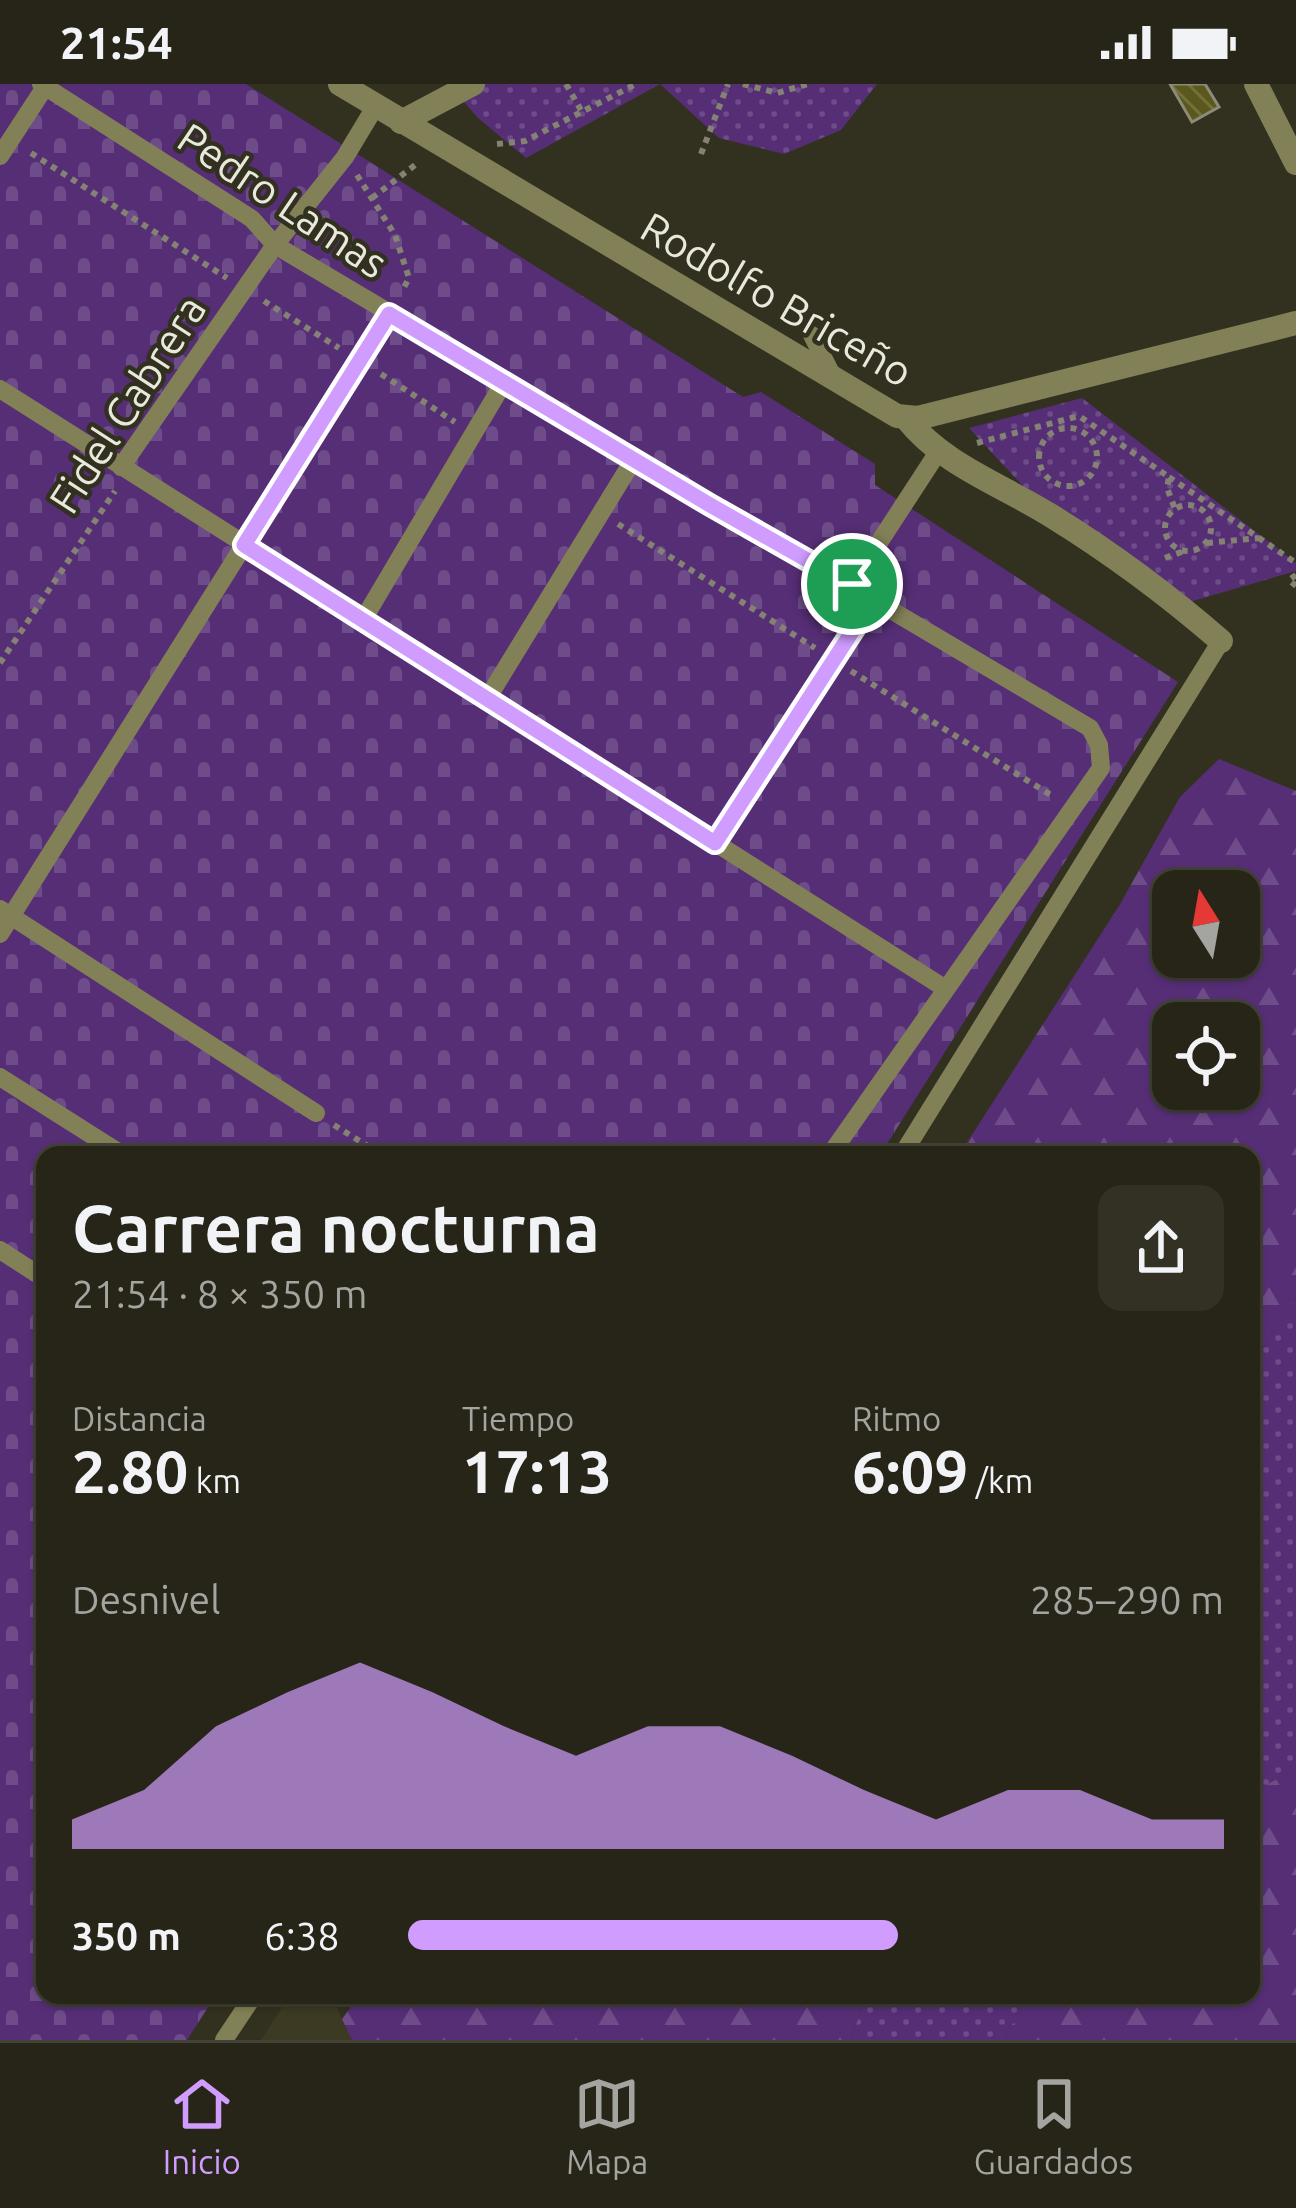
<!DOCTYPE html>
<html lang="es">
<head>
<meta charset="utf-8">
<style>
  body { margin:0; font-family:Ubuntu,sans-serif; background:#323124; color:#f1f3f6; height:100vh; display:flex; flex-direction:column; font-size:45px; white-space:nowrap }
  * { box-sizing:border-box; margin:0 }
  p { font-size:39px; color:#a4a5a1 }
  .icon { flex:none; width:66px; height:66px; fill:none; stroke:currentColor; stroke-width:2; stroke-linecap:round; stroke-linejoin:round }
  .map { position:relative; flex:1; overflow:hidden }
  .panel { position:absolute; left:36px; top:1062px; width:1224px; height:858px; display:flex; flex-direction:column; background:#262517; border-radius:24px; box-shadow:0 3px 9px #0004,0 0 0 3px #424236 }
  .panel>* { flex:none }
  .needle { width:78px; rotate:349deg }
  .fabs { position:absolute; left:1152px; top:786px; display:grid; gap:24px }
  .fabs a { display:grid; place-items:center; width:108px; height:108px; border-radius:24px; background:#262517; box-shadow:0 3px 9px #0004,0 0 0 3px #424236; font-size:60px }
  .pin { position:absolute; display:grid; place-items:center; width:102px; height:102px; color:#fff; margin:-51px; border:6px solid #fff; border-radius:50%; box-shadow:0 3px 12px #0007 }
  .round { display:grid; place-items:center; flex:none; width:126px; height:126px; border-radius:24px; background:#323124 }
  .headline { display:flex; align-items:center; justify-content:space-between; height:204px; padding:0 36px }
  h1 { font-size:66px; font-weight:700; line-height:90px }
  .metrics { display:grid; grid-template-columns:repeat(3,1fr); gap:18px; height:204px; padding:12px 36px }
  .metrics div { display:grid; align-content:center }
  .metrics b { font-size:60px; font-weight:700 }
  .metrics small { font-size:33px; font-weight:400 }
  .metrics p { font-size:33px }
  .chart { height:336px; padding:24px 36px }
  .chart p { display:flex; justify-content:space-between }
  .chart svg { width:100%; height:216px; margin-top:12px; fill:#d09dff; opacity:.7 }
  ul { padding:0 36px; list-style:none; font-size:39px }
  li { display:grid; grid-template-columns:192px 144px 1fr; align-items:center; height:90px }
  li i { height:30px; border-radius:15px; background:#d09dff }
  .status { display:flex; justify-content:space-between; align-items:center; height:84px; padding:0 60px; background:#262517; direction:ltr }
  .status svg { height:33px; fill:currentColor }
  .dock { display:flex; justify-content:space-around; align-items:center; height:168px; border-top:3px solid #424236; background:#262517; font-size:33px; color:#a4a5a1 }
  .dock a { display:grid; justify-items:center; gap:6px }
  .dock .active { color:#d09dff }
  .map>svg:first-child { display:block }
  .built { fill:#3c3a22 }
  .grass { fill:url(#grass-dots) }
  .forest { fill:url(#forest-firs); fill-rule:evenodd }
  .cemetery { fill:url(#cemetery-stones) }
  .building { fill:url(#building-back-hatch); stroke:#8c8b77; stroke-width:3 }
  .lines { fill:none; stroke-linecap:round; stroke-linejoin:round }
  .path { stroke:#838273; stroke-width:6; stroke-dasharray:6 6; stroke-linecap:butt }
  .service { stroke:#828057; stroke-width:18 }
  .minor { stroke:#828057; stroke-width:24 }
  .tertiary { stroke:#828057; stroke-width:24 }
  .route-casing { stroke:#fff; stroke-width:24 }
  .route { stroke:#d09dff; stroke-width:15 }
  .labels { text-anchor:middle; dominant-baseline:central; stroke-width:9; stroke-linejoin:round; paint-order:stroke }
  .street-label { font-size:42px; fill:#e8e8dd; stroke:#32311f }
</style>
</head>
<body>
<div class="status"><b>21:54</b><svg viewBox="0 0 49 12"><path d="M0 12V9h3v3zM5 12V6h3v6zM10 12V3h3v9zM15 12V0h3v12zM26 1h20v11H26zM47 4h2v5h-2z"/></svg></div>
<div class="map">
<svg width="1296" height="1956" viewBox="0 0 1296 1956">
  <defs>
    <pattern id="grass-dots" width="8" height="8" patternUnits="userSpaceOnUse" patternTransform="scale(3)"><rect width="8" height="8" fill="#562e76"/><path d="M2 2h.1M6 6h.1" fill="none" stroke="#6e4c89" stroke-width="1.8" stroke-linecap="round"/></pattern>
    <pattern id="forest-firs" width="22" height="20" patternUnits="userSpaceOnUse" patternTransform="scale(3)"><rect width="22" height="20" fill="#562e76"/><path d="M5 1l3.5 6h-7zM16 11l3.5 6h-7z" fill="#6e4c89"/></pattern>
    <pattern id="cemetery-stones" width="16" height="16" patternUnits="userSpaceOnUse" patternTransform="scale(3)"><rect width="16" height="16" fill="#562e76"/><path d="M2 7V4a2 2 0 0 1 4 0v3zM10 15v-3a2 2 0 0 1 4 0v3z" fill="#6e4c89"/></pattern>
    <pattern id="building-back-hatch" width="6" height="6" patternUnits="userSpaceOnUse" patternTransform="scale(3)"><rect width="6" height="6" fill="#5b581e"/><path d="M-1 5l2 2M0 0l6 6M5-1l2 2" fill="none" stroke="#73703e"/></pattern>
  </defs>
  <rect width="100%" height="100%" fill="#32311f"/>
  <path class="built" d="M290,1911h41l21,45h-91z"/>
  <path class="grass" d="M448,0h429l-36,46 -57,24 -65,-16 -59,-54 -134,74 -48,-40z
    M1082,314l214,165v8l-117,34 -129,-90 -81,-87z
    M1296,1213v472l-45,24v-426z
    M867,1911h188l-48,33 -1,12h-156z"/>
  <path class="forest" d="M1219,675l77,32v506l-45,70v-212h-292l160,-249 61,-109zM1173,807h66v66h-66zM1173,939h66v66h-66z
    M1296,1685v271h-290l1,-12 45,-33h199v-202z
    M360,1911h507l-17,45h-498l-10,-21z"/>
  <path class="cemetery" d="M0,0h246l497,313 18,-5 114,72v21l303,197 -298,473h-835v840h171l-29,45h-187z"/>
  <path class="building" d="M1170,0h35l14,23 -27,15z"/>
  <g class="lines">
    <path class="path" d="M566,0l16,28
      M743,0l34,9 31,-9
      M497,60l28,-3 111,-57
      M31,69l196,125
      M701,70l27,-70
      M357,91l38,60 14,43 -7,13
      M372,114l47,-36
      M264,217l75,47
      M381,290l74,48
      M1039 373a29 29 0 1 1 58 0a29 29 0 1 1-58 0Z
      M977,359l102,-27 90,61 -2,11 8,21
      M1169,393l127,86
      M1165 444a23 23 0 1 1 46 0a23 23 0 1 1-46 0Z
      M618,440l197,124
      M1207,459l52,-5
      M1165,474l19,-7
      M1296,491l-7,5 7,6
      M0,579l115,-172
      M851,587l203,126
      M334,1041l48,30"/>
    <path class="service" d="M41,0l211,135 23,26 815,483 9,17 2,23 -271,387
      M0,72l45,-69
      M812,251l22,44
      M0,305l946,600
      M121,383l154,-222 70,-88 30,-50
      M852,500l86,-132
      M363,536l141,-238
      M487,615l147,-240
      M715,759l160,-245
      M0,825l316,204
      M0,850l389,-620
      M0,993l123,78
      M902,1071l319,-514
      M0,1166l45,29
      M224,1956l30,-45"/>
    <path class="minor" d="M1256,0l40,79
      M401,38l72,-38
      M906,334c37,47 94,66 144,97 60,37 118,80 171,126"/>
    <path class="tertiary" d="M340,0l557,332 21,2 378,-95"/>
  </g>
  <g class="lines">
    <g class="route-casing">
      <path id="route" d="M389,230l321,191 164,93 -159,245 -471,-298z"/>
    </g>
    <use href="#route" class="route"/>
  </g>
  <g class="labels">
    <g class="street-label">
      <text transform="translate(283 116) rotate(34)">Pedro Lamas</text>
      <text transform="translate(777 215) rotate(30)">Rodolfo Briceño</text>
      <text transform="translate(127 320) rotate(-57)">Fidel Cabrera</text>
    </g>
  </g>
</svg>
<div class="fabs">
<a><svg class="needle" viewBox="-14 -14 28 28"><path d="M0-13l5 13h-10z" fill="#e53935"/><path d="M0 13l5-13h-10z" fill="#a4a5a1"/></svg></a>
<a><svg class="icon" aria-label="locate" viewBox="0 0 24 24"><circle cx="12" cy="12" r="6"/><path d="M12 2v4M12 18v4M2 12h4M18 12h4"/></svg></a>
</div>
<div class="pin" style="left:852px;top:500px;background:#1e9e55"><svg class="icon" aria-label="arrive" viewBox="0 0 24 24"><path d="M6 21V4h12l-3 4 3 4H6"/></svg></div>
<section class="panel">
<div class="headline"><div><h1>Carrera nocturna</h1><p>21:54 · 8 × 350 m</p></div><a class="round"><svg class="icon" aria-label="share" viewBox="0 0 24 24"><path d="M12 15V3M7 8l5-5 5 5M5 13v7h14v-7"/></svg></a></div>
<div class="metrics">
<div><p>Distancia</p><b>2.80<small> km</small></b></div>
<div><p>Tiempo</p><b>17:13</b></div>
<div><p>Ritmo</p><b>6:09<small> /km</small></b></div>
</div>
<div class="chart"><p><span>Desnivel</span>285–290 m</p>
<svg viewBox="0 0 160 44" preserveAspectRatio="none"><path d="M0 44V38L10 32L20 19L30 12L40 6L50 12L60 19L70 25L80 19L90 19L100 25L110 32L120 38L130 32L140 32L150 38L160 38V44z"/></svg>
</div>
<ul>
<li><b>350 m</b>6:38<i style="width:60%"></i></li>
</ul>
</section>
</div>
<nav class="dock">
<a class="active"><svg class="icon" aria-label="home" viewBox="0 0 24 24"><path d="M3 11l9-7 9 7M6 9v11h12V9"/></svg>Inicio</a>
<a><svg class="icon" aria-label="map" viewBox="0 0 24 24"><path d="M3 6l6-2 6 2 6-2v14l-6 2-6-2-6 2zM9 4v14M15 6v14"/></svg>Mapa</a>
<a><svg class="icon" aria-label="saved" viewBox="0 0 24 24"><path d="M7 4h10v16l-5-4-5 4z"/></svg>Guardados</a>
</nav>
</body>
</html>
